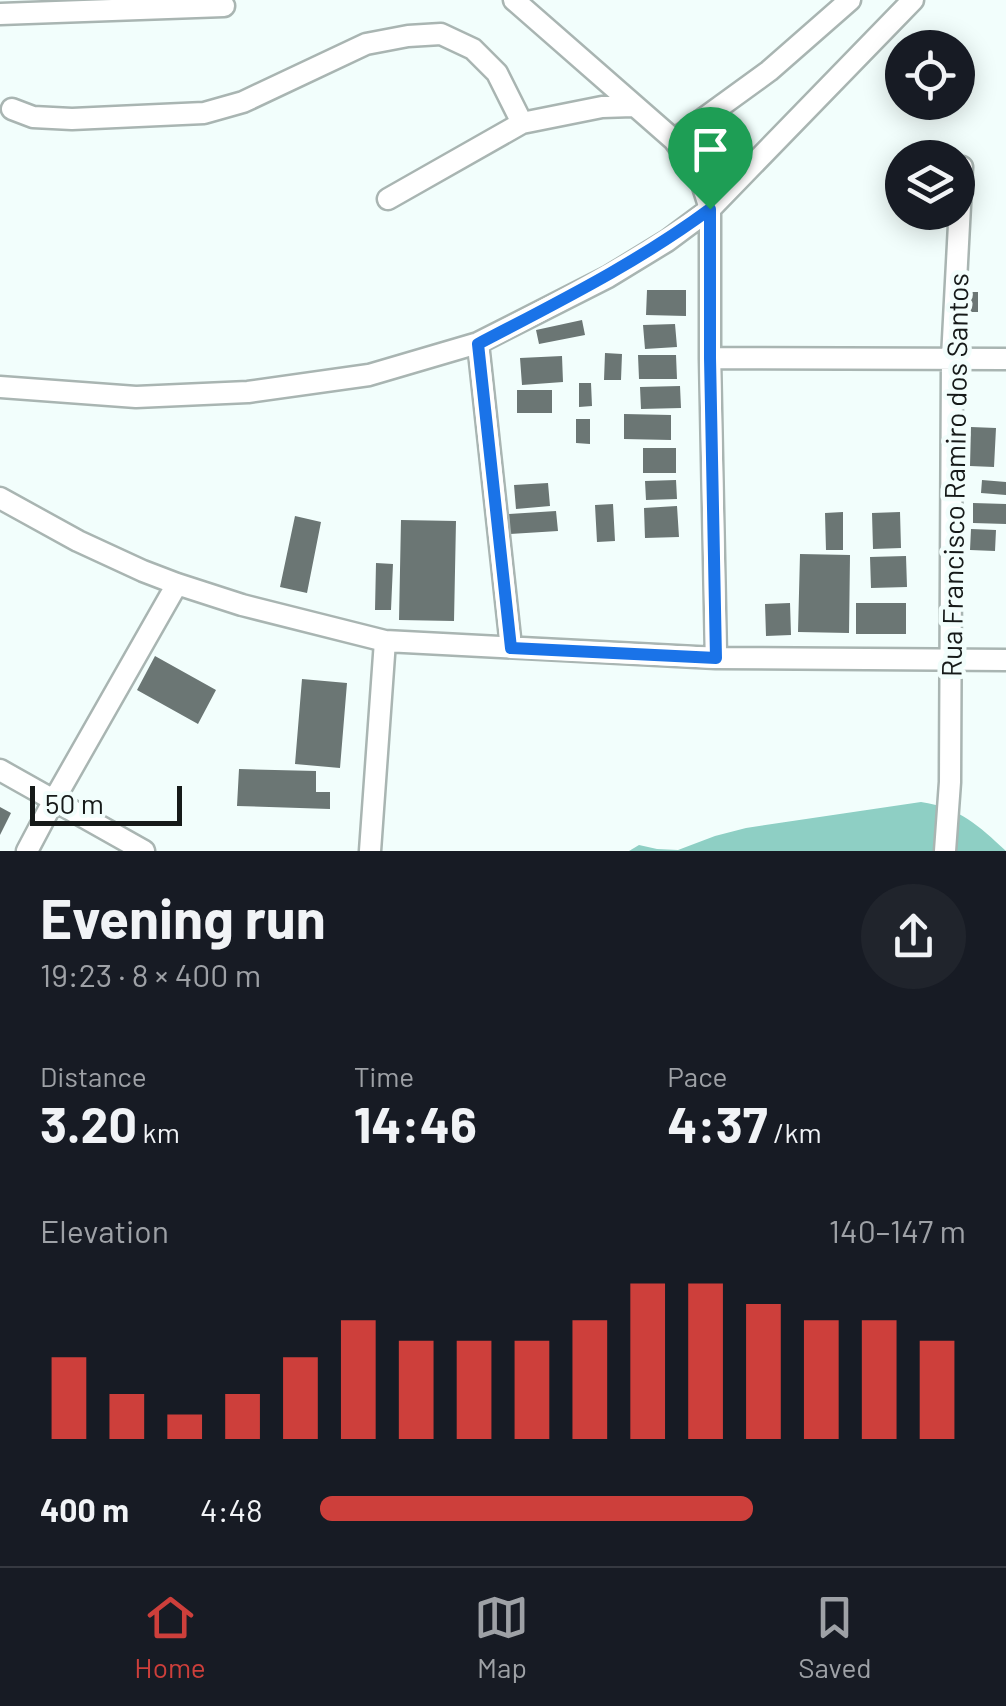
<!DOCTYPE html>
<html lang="en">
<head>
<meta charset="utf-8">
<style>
  body { margin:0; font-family:Barlow,sans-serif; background:#20242c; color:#f1f3f6; height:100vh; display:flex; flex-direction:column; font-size:38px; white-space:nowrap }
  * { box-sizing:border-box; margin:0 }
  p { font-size:32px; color:#9ea1a6 }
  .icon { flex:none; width:55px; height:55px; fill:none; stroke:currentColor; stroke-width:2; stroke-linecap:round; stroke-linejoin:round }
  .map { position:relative; height:851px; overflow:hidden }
  .sheet { display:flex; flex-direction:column; background:#171b24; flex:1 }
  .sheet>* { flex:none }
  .tools { position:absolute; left:885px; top:30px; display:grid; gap:20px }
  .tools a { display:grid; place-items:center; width:90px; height:90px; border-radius:50%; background:#171b24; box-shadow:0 5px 25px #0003; font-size:50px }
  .scale { position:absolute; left:30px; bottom:25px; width:152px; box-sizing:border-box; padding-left:10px; border:5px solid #161a19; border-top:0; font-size:28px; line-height:35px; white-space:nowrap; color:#161a19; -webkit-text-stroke:8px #f2fefc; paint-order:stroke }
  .pin { position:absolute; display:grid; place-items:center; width:85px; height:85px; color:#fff; margin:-102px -42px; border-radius:50% 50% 50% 0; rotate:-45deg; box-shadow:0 0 10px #0007 }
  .pin .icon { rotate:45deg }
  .round { display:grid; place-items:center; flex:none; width:105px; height:105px; border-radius:52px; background:#20242c }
  .overview { display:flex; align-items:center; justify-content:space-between; height:170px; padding:0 40px }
  h1 { font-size:55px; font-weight:700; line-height:75px }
  .stats { display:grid; grid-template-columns:repeat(3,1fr); gap:15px; height:170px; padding:10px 40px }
  .stats div { display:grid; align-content:center }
  .stats b { font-size:50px; font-weight:700 }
  .stats small { font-size:28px; font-weight:400 }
  .stats p { font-size:28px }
  .chart { height:280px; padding:20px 40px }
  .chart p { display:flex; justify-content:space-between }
  .chart svg { width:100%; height:180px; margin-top:10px; stroke:#cd3f3b; stroke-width:6 }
  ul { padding:0 40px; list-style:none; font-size:32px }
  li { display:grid; grid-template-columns:160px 120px 1fr; align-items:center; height:75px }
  li i { height:25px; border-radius:12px; background:#cd3f3b }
  .menu { display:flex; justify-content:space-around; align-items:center; height:140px; border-top:2px solid #363941; background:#171b24; font-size:28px; color:#9ea1a6 }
  .menu a { display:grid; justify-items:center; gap:5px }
  .menu .active { color:#cd3f3b }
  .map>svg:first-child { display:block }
  .water { fill:#8ecfc4 }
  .building { fill:#6b7674 }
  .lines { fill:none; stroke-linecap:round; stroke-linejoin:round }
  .minor-casing { stroke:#a9b5b2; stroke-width:25 }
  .minor { stroke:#fff; stroke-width:20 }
  .route-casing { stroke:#fff; stroke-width:20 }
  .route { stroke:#1a73e8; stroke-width:12 }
  .labels { text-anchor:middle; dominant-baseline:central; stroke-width:9; stroke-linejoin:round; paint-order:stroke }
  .street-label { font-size:28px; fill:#161a19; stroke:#f2fefc }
</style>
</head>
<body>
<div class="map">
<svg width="1006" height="851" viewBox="0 0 1006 851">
  <rect width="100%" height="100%" fill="#f2fefc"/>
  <path class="water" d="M921,802c39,6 57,23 85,49h-377l10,-6 18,4 21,1 37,-14 31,-8z"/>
  <path class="building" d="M647,290h39v26l-40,-1z
    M963,292h15v20h-16z
    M582,320l3,15 -46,9 -3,-14z
    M675,324l2,23 -32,2 -2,-24z
    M605,353l17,1 -1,26h-17z
    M638,355h38l1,24h-38z
    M562,356l1,26 -41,3 -2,-27z
    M579,383h12l1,23 -13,1z
    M680,386l1,22 -40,1 -1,-22z
    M517,390h35v23h-35z
    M624,414l47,1v25l-47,-1z
    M576,419h14v25l-14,-1z
    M971,427l25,1 -2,39 -24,-1z
    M643,448h33v25h-33z
    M676,480l1,19 -31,1 -1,-19z
    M982,480l24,2v13l-25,-2z
    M548,483l2,23 -34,3 -2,-24z
    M973,503l33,1v20l-33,-1z
    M613,504l2,37 -18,1 -2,-37z
    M677,506l2,31 -34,1 -1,-30z
    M556,511l2,20 -48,3 -1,-20z
    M843,512v38h-17l-1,-37z
    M900,512l1,36 -28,1 -1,-36z
    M295,516l26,6 -14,71 -27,-6z
    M401,520l55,1 -2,100 -55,-1z
    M971,529l25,1 -1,21 -25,-1z
    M800,554l50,1 -1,78 -51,-1z
    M906,556l1,31 -36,1 -1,-31z
    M376,563l17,1 -2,46h-16z
    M790,603l1,32 -25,1 -1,-32z
    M856,603h50v31h-50z
    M155,656l61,34 -18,34 -61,-34z
    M302,679l45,4 -7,85 -45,-4z
    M239,769l77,2v21h14v17l-93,-3z
    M0,807l11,6 -11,22z"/>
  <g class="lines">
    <g class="minor-casing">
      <path id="minor" d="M514,0l160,140 25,34 11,35v149l6,300
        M0,14l224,-8
        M12,109l21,8 39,2 132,-6 39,-11 123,-58 42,-8 33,-2 32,15 24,24 25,50
        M674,140l95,-69 81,-71
        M388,199l134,-76 80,-16 31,-1
        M478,343l33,304
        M710,358l296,1
        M0,387l136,10 112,-5 121,-17 109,-32 130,-66 59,-36 43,-32 203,-209
        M0,498l78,43 65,30 34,13 65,21 143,36 331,17 290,2
        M0,770l144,81
        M27,851l27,-51 123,-216
        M370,851l15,-210
        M945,851l5,-69 2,-424 10,-191"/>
    </g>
    <use href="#minor" class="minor"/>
  </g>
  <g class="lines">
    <g class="route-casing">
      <path id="route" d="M710,209v149l6,300 -205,-10 -33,-304c80,-42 159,-81 232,-135z"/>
    </g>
    <use href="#route" class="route"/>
  </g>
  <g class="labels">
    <g class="street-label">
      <text transform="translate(954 475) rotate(-89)">Rua Francisco Ramiro dos Santos</text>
    </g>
  </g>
</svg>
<div class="tools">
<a><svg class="icon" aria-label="locate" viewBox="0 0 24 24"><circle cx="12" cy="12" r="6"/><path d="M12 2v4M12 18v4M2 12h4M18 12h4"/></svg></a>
<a><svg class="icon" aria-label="layers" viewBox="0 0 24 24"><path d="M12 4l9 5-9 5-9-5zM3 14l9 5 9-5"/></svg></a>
</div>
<div class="scale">50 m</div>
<div class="pin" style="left:710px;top:209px;background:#1e9e55"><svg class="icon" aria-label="arrive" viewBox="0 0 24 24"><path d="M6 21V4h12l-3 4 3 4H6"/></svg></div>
</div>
<section class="sheet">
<div class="overview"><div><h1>Evening run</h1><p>19:23 · 8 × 400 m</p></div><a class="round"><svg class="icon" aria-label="share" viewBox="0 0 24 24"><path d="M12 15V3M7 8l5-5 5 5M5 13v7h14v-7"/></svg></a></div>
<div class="stats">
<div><p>Distance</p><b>3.20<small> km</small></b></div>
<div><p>Time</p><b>14:46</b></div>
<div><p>Pace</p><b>4:37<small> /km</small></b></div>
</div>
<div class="chart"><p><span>Elevation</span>140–147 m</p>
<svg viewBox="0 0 160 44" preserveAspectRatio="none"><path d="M5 44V24M15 44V33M25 44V38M35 44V33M45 44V24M55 44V15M65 44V20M75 44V20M85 44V20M95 44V15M105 44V6M115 44V6M125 44V11M135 44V15M145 44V15M155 44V20"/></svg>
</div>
<ul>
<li><b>400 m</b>4:48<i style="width:67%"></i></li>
</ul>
</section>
<nav class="menu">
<a class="active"><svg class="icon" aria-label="home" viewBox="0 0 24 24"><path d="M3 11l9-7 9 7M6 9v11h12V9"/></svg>Home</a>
<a><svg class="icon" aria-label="map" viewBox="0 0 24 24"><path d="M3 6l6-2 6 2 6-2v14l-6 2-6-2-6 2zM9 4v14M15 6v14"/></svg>Map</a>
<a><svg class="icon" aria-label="saved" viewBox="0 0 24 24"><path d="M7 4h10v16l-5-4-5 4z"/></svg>Saved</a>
</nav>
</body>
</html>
